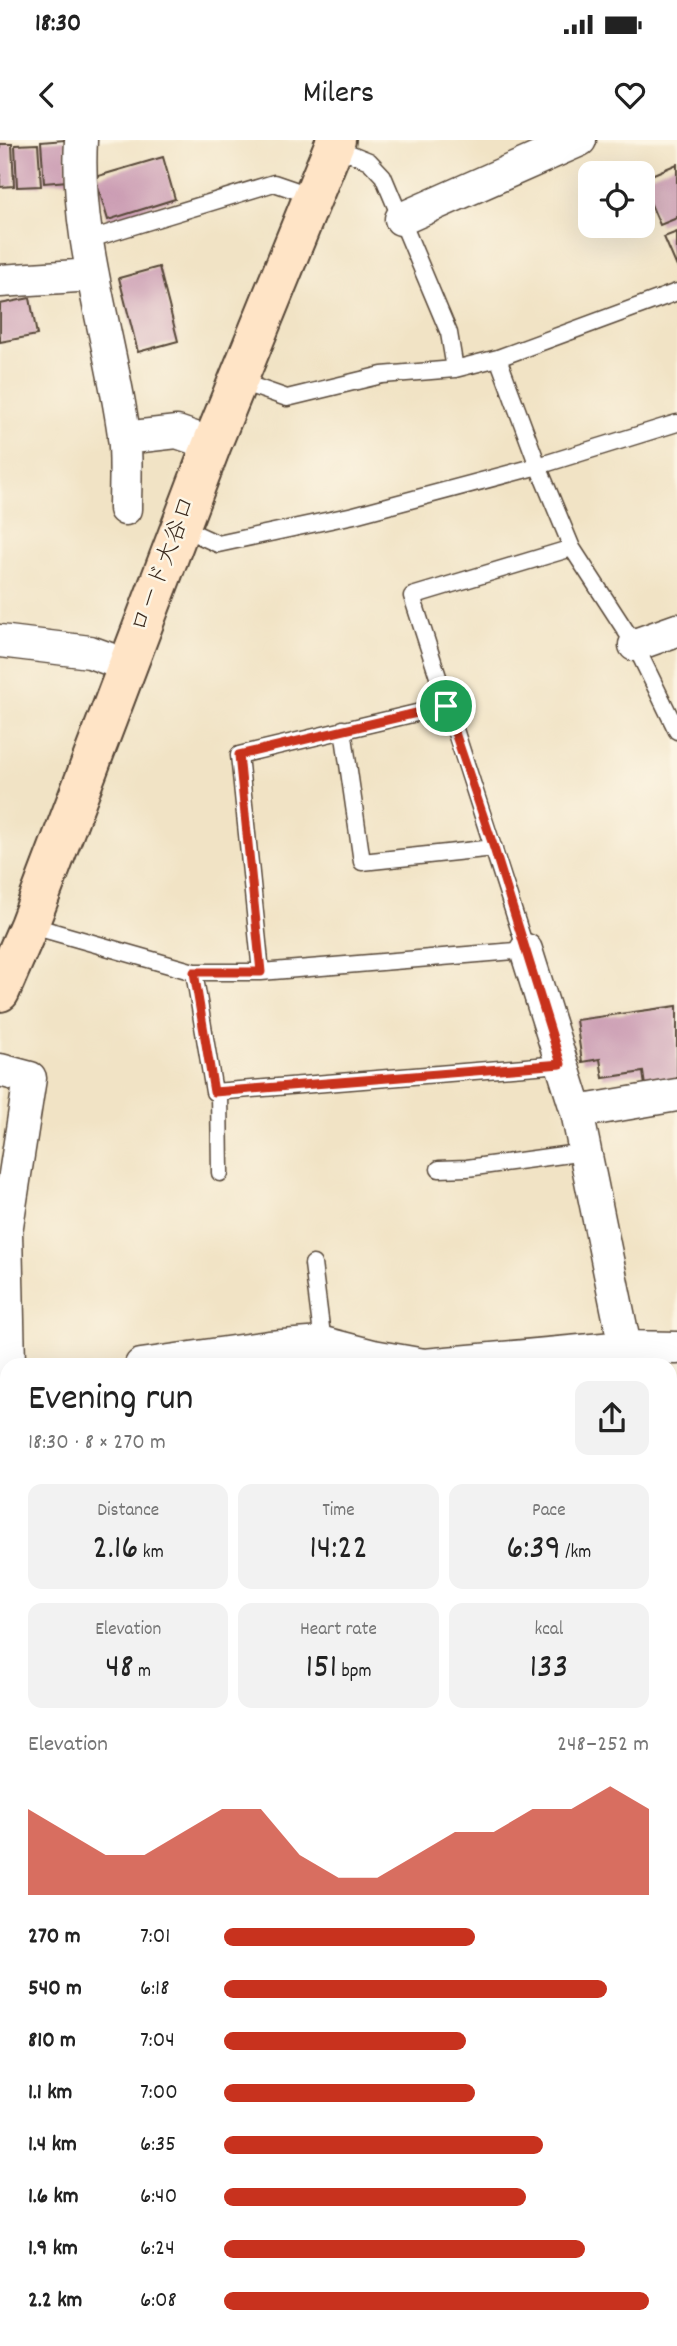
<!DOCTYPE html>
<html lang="en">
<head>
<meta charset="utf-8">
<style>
  body { margin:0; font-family:Dekko,"Klee One",sans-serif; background:#f2f2f2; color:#222; height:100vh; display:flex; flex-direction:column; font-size:26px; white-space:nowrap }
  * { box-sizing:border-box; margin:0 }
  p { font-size:23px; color:#767676 }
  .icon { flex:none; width:38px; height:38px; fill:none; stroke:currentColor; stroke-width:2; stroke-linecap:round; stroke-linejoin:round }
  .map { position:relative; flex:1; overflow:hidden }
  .side { position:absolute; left:0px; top:1218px; width:677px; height:989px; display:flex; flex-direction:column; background:#fff; border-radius:21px 21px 0 0; box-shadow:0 7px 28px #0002 }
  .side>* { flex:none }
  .fabs { position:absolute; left:578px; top:21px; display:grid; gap:14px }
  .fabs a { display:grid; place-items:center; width:77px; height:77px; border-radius:14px; background:#fff; box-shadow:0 7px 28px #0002; font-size:35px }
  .pin { position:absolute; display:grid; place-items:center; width:60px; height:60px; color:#fff; margin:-30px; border:4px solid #fff; border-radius:50%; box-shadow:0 2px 7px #0007 }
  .round { display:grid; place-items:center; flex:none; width:74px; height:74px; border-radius:14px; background:#f2f2f2 }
  .summary { display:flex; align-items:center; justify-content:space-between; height:119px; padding:0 28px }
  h1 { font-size:38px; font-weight:600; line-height:52px }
  .metrics { display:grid; grid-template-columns:repeat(3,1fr); gap:10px; height:119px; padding:7px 28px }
  .metrics div { display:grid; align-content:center; border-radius:14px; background:#f2f2f2; text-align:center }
  .metrics b { font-size:35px; font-weight:600 }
  .metrics small { font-size:19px; font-weight:400 }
  .metrics p { font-size:19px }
  .chart { height:196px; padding:14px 28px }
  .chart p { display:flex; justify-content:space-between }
  .chart svg { width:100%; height:126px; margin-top:7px; fill:#c8321e; opacity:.7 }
  ul { padding:0 28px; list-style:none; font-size:23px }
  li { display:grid; grid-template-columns:112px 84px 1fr; align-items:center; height:52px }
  li i { height:18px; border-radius:9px; background:#c8321e }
  .status { display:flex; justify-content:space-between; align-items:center; height:49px; padding:0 35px; background:#fff; direction:ltr }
  .status svg { height:19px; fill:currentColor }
  header { display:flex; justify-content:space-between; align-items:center; height:91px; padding:0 28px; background:#fff; font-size:32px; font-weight:600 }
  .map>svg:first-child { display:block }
  .building { fill:#cb9cb3 }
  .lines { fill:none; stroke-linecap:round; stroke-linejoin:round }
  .service-casing { stroke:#564637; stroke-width:19 }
  .minor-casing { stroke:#564637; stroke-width:35 }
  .secondary-casing { stroke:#564637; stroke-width:42 }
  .service { stroke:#fff; stroke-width:16 }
  .minor { stroke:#fff; stroke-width:32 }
  .secondary { stroke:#ffe4c6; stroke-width:38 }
  .route-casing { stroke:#fff; stroke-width:14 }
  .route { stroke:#c8321e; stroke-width:9 }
  .labels { text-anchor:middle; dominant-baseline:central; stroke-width:5; stroke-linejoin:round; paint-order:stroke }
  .street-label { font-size:24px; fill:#3b2a1e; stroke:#fcf5e5 }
</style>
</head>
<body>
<div class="status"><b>18:30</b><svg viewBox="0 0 49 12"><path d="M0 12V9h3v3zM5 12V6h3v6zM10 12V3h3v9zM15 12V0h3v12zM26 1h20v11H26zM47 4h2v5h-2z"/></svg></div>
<header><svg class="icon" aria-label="back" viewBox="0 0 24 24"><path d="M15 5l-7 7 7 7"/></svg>Milers<svg class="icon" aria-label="heart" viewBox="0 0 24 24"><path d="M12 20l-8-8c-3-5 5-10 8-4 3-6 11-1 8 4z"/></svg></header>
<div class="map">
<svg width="677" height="2206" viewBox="0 0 677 2206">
  <rect width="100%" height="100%" fill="#fcf5e5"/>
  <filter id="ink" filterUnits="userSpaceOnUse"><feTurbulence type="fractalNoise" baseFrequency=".0143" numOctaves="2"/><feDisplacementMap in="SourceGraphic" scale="14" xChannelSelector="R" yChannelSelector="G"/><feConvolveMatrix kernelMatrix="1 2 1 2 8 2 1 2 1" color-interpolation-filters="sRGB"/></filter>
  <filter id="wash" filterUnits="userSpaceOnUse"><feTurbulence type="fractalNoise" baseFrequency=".00686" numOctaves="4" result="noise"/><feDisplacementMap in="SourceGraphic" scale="28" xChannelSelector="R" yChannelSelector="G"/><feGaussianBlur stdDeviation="1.57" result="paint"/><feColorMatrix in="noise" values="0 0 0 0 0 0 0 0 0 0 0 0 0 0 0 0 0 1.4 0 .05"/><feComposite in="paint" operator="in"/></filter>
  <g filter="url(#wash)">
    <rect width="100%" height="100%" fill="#f1e3c5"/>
    <g id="blocks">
      <path class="building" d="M65,0l3,41 -24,2 -3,-41z
        M0,4h12l2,42 -14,1z
        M38,4l3,42 -24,1 -2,-42z
        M163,17l12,42 -67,21 -13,-43z
        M677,24v54l-17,7 -18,-41v-5z
        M677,92v35l-13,-30z
        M159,127l19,74 -40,11 -19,-74z
        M30,158l7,37 -37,7v-38z
        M677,866v76l-32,4 -2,-14 -40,6 -3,-19 -18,3 -6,-42z
        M456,2200h134l1,6h-133z"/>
    </g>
  </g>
  <g filter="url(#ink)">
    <use href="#blocks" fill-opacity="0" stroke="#564637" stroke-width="2"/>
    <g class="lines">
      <g class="service-casing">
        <path id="service" d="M334,7l35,14 14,15 66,157 6,36
          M87,100l187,-57 38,13
          M498,218l40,108 34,82 63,97 42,86
          M238,241l49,17 95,-23 73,-6 43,-11 179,-66
          M181,387l37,17 14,-3 122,-26 184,-49 139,-43
          M343,589l19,133 132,-14
          M29,785l165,47h67l265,-22 -114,-354 160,-48
          M194,832l20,120 347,-28
          M261,832l-22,-217 207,-49
          M219,951l1,82
          M439,1029l28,-1 118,-16
          M313,1124l10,79
          M0,1523l7,22
          M0,1836l5,1
          M0,2066l7,3
          M140,2200l5,6"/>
      </g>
      <g class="minor-casing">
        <path id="minor" d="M81,0c-6,100 30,197 43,295 3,24 1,50 1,74
          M401,79l179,-79
          M0,141l93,-6
          M124,298l53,-6 35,12
          M0,501l90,11 36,13
          M635,505l42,-15
          M526,810l51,162 48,235
          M0,930l30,8 -24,154 3,133
          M577,972l100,-17
          M141,1225l128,-18 54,-4 50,13 51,9 201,-18 52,1
          M0,1248l7,-1
          M670,1382l7,91
          M677,1562l-5,84 5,35
          M0,1981l7,3
          M284,2200l3,6"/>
      </g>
      <g class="secondary-casing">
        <path id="secondary" d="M0,852l29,-67 183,-481 124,-304"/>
      </g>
      <use href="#service" class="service"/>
      <use href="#minor" class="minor"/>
      <use href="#secondary" class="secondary"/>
    </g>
  </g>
  <g class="lines" filter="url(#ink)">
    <g class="route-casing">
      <path id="route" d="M446,566l48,142 67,216 -347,28 -20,-120h67l-22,-217z"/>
    </g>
    <use href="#route" class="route"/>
  </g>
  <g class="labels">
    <g class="street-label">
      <text transform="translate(165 425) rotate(-69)">ロード大谷口</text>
    </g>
  </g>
</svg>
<div class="fabs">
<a><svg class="icon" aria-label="locate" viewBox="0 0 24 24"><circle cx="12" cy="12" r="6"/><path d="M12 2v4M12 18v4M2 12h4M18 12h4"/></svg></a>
</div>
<div class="pin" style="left:446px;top:566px;background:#1e9e55"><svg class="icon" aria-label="arrive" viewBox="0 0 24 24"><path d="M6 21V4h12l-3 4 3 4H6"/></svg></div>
<section class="side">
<div class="summary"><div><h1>Evening run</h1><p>18:30 · 8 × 270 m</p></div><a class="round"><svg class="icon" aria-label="share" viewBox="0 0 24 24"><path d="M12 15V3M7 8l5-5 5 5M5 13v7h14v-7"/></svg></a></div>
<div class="metrics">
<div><p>Distance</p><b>2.16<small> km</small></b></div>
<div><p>Time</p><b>14:22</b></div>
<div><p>Pace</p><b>6:39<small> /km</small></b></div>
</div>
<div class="metrics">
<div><p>Elevation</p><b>48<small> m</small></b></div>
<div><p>Heart rate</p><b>151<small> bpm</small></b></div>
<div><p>kcal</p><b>133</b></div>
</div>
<div class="chart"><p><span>Elevation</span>248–252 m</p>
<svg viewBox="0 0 160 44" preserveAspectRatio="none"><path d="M0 44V14L10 22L20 30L30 30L40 22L50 14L60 14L70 30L80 38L90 38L100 30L110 22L120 22L130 14L140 14L150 6L160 14V44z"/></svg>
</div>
<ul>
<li><b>270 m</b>7:01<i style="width:59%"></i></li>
<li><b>540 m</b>6:18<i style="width:90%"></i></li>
<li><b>810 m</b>7:04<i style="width:57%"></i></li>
<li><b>1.1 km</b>7:00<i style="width:59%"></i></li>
<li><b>1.4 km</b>6:35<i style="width:75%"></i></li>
<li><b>1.6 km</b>6:40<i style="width:71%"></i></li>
<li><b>1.9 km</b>6:24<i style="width:85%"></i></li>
<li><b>2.2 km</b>6:08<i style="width:100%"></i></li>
</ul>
</section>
</div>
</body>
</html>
